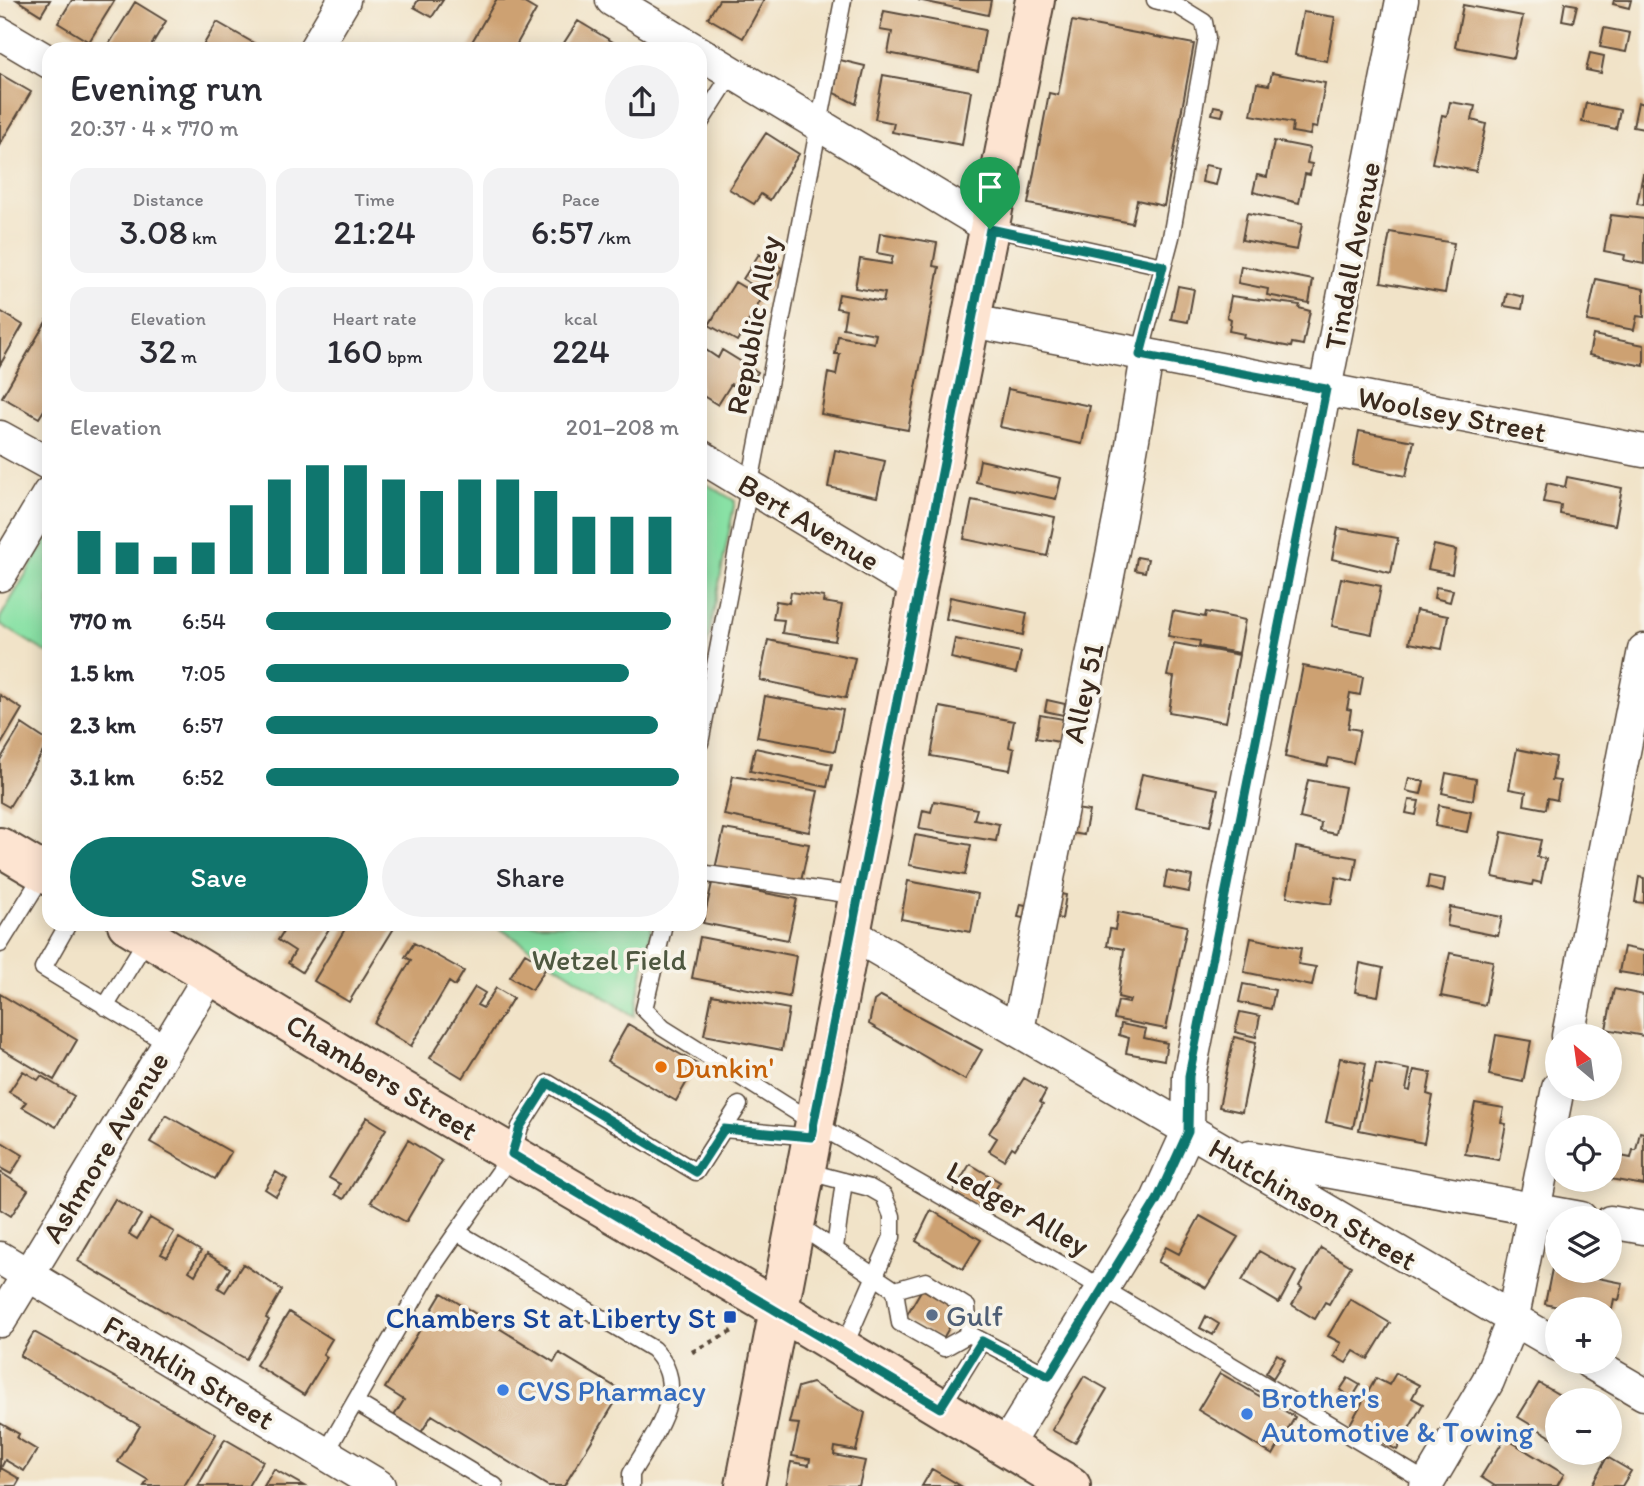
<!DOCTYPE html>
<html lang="en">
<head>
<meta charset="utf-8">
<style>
  body { margin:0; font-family:Itim,sans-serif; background:#f2f2f3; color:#2b2b33; height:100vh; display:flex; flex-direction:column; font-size:26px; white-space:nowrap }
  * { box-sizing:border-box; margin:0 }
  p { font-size:23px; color:#7c7c81 }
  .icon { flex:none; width:38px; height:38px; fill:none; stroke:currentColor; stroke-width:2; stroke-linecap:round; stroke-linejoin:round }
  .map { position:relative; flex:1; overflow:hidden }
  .panel { position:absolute; left:42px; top:42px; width:665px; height:889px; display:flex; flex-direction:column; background:#fff; border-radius:21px; box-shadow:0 4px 18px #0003 }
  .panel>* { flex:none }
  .needle { width:46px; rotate:331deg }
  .buttons { position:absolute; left:1545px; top:1024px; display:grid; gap:14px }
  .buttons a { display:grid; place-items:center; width:77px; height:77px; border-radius:50%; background:#fff; box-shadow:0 4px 18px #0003; font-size:35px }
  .pin { position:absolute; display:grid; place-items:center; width:60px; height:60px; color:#fff; margin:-72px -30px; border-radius:50% 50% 50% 0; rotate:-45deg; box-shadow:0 0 7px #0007 }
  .pin .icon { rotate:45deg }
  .round { display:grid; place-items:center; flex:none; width:74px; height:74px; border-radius:37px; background:#f2f2f3 }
  .overview { display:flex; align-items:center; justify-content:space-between; height:119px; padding:0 28px }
  h1 { font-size:38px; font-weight:600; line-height:52px }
  .figures { display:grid; grid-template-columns:repeat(3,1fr); gap:10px; height:119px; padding:7px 28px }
  .figures div { display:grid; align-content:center; border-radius:18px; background:#f2f2f3; text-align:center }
  .figures b { font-size:35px; font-weight:600 }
  .figures small { font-size:19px; font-weight:400 }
  .figures p { font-size:19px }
  .chart { height:196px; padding:14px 28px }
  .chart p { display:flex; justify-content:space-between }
  .chart svg { width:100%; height:126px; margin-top:7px; stroke:#0f766e; stroke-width:6 }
  .action { display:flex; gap:14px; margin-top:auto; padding:14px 28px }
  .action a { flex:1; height:80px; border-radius:42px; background:#0f766e; color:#fff; font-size:28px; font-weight:600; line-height:80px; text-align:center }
  .action a+a { background:#f2f2f3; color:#2b2b33 }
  ul { padding:0 28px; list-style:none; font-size:23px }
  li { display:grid; grid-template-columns:112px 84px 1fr; align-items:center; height:52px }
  li i { height:18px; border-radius:9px; background:#0f766e }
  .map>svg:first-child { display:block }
  .green { fill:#89e1a5; stroke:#628662; stroke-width:2 }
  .building { fill:#cda172 }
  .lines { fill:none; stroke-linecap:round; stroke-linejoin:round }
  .lane-casing { stroke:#564638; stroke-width:19 }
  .street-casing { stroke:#564638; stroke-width:35 }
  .secondary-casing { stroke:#564638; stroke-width:42 }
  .path { stroke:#564638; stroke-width:4.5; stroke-dasharray:5 5; stroke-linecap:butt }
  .lane { stroke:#fff; stroke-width:16 }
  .street { stroke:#fff; stroke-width:32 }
  .secondary { stroke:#fde4d1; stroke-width:38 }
  .route-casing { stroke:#fff; stroke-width:14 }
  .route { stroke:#0f766e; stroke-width:9 }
  .food-dot { fill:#e8710a; stroke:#f7f3e8; stroke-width:2.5 }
  .service-dot { fill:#5c6f8a; stroke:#f7f3e8; stroke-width:2.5 }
  .transit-dot { fill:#1a4fb4; stroke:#f7f3e8; stroke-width:2.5 }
  .shop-dot { fill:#3f7fe0; stroke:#f7f3e8; stroke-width:2.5 }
  .labels { text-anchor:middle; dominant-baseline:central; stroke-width:7; stroke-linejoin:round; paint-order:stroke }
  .street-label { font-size:30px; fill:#3b2a1e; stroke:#f7f3e8 }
  .park-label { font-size:30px; fill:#4e5840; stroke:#f7f3e8 }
  .food-label { font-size:30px; fill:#c56008; stroke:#f7f3e8; text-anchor:start }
  .service-label { font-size:30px; fill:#4e5e75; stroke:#f7f3e8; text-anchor:start }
  .transit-label { font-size:30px; fill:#164399; stroke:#f7f3e8; text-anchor:end }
  .shop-label { font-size:30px; fill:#366cbe; stroke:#f7f3e8; text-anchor:start }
</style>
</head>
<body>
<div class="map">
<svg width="1644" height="1486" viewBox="0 0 1644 1486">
  <rect width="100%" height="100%" fill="#f7f3e8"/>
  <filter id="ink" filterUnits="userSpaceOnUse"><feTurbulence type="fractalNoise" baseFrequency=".0143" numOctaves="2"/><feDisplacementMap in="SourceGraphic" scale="14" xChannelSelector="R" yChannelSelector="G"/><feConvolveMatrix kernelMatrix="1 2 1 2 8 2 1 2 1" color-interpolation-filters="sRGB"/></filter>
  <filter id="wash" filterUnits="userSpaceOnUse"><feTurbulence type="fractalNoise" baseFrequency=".00686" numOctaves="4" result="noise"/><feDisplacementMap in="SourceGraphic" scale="28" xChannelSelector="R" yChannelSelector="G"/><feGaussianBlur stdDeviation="1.57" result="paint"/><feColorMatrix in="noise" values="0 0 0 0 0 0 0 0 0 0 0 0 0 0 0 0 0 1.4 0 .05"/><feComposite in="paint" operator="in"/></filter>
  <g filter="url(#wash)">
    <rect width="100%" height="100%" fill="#f1e3c8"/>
    <path class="green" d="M700,480l35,21 -35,180z
      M49,535v119l-49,-30v-6z
      M493,924h159l-18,92z"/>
    <g id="blocks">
      <path class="building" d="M17,0h33l-9,15z
        M72,0h43l-26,42 -31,-19z
        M418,0h25l-11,17 -18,-10z
        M496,0h23l17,10 -22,39h-41l-4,-2z
        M719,0h45l-21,38 -35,-20z
        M918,0h73l-3,15z
        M1614,0h17l-2,8 -16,-4z
        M135,2l31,19 -17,28h-43z
        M1565,3l12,2 -4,17 -11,-2z
        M1463,5l60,11 -9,42 -59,-11z
        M884,11l101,19 -7,41 -90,-18 4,-21 -12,-2z
        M1303,12l32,5 -8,44 -32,-6z
        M578,21l35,21 -5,7h-48z
        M1072,21l122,23 -30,162 -27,-6 -5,23 -104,-19 21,-111 9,2z
        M217,22l42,24 -2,3h-56z
        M1604,28l26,5 -4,19 -26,-5z
        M1590,53l14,3 -3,17 -15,-3z
        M840,60l25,6 -9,38 -22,-11z
        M1272,73l53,10 -8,45 -5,-1 -2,8 -18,-3 1,-9 -42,-8 6,-32 12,2z
        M0,74l31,18 -31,52z
        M883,75l88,16 -9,54 -70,-13 2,-9 -19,-4z
        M1450,102l25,4 -3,14 14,4 -10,47 -44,-8 10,-48 5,1z
        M1638,102l6,2v25l-11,-2z
        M1586,103l34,7 -4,19 -34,-7z
        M1214,106l10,2 -2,8 -10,-2z
        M766,133l33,21 -29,46 -9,-6 -7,10 -25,-15z
        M1274,141l36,7 -3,15 5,1 -2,11 -5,-1 -6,29 -46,-11 4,-17 10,2z
        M1205,165l15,3 -4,17 -14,-3z
        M1643,174h1v31l-7,-1z
        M1247,213l55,11 -5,26 -55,-10z
        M1611,215l33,4v45l-20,-4 1,-5 -21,-4z
        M1390,232l64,11 -9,50 -64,-11z
        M880,233l57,10 -4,23 6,1 -31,163 -87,-16 7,-41 8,2 4,-21h-5l3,-18 36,7 2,-9 -33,-6 3,-18 -10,-2 3,-14 44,8 2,-9 -30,-5 5,-29 31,5 2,-8 -16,-3z
        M759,254l23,14 -16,26 -23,-15z
        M1241,266l72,14 -4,23 -42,-8 1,-6 -30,-6z
        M1596,279l48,10v28l-7,-1 -3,14 -47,-9z
        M735,282l27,16 -25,43 -28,-16z
        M1178,286l16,3 -6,33 -17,-3z
        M1507,293l17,4 -2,12 -18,-3z
        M1231,296l69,9 -1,3 11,3 -7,34 -11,-2 -1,4 -48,-9 1,-4 -15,-3 2,-12 -4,-2z
        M0,311l23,14 -23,40z
        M47,320l2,82 -10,16 -37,-21z
        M1593,335l51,10v21l-55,-11z
        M700,346l18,12 4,-8 36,22 -13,20 -14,-8 -13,21 -18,-11z
        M1008,389l82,17 -8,38 -82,-17z
        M1359,431l55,10 -8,35 -53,-11z
        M835,450l50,11 -8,36 -49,-10z
        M980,460l81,18 -5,21 -80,-17z
        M1567,477l55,11 -7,37 -55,-11 1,-9 -18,-3 4,-19 18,4z
        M972,500l83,17 -8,39 -83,-17z
        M1338,528l60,10 -7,35 -59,-14z
        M1434,545l22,5 -4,24 -24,-5z
        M1137,557l11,2 -3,13 -10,-2z
        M1341,578l40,8 -9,48 -40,-8z
        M1436,587l17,3 -3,12 -16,-4z
        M791,592l33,5 -1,5 19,3 -7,36 -53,-8 2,-13 -11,-1 3,-18 13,2z
        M950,597l77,16 -4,22 -77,-16z
        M1416,610l32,6 -6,33 -33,-6z
        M1173,611l32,6 1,-5 39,8 -6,33 -40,-7 1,-5 -32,-5z
        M955,639l66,13 -5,21 -65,-15z
        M768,640l87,18 -9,40 -86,-18z
        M1174,643l65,12 -13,67 -57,-10 5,-35 -7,-1z
        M1303,666l60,11 -3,18 -10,-2 -3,16 4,1 -3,18 12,2 -7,33 -24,-5 -2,8 -42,-9z
        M0,695l22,14 -22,37z
        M765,696l78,14 -8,41 -78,-14z
        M1047,700l18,4 -2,11 -18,-4z
        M940,707l74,14 -5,26 5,2 -4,21 -79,-14z
        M1040,715l29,5 -4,23 -29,-5z
        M22,724l27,18 -40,65 -9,-5v-42z
        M755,748l77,16 -5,23 -77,-16z
        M1517,749l39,8 -4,23 8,1 -3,19 -9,-2 -2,11 -22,-4 2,-13 -17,-3z
        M1446,773l30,6 -3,21 -31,-7z
        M1142,774l76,15 -8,37 -76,-15z
        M733,776l85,15 -9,41 -85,-17z
        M1409,778l15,3 -3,13 -15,-3z
        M1308,780l37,7 -9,47 -16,-3 1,-8 -21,-5z
        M1409,800l10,1 -3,14 -10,-2z
        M934,801l43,8 -3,10 25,5 -3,17 -77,-12 4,-19 8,2z
        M1439,805l32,7 -4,20 -32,-6z
        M1069,808l20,3 -5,24 -19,-3z
        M724,829l85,15 -9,42 -85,-17z
        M1502,832l39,8 -4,17 9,2 -5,24 -8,-2 -1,4 -39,-8z
        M915,835l56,10 -6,30 -56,-10z
        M1296,847l61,11 -4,23 -17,-4 -5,27 -44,-7z
        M1167,871l25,5 -3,16 -25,-5z
        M1429,876l16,3 -2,13 -16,-4z
        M1639,877l5,1v25l-9,-1z
        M908,881l70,13 -7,38 -70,-13z
        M712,883l85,16 -9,41 -85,-17z
        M1050,892l16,3 -4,24 -16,-3z
        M1021,904l9,2 -2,13 -10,-2z
        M1450,907l52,10 -4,19 -51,-10z
        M1118,912l69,14 -21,103 -52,-10 4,-18 11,2 1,-3 -12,-3 6,-48 -17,-3 3,-17 5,1z
        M288,924h44l-30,48 -14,-9 7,-12 -17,-11z
        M348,924l48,1 -47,77 -35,-21z
        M700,937l96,19 -7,41 -97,-19z
        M1251,938l50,10 -3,16 18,3 -4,19 -68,-14z
        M414,943l50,28 -9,15 -6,-4 -38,64 -37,-23 37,-63 -6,-3z
        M1624,947l20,4v25l-25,-4z
        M525,953l22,13 -15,24 -22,-13z
        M1450,953l43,8 -8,44 -44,-9z
        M1360,963l23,5 -5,28 -23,-4z
        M1243,984l32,6 -4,19 -32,-7z
        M475,987l10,6 -8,12 6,3 13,-20 17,10 -50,80 -33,-20z
        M1614,989l30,6v41l-38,-7z
        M0,994l77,46 -23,40 -54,-32z
        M712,995l77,14 -7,41 -78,-15z
        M881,996l101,54 -17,30 -96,-56 5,-23z
        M1240,1012l20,4 -4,21 -21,-5z
        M628,1024l69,40 -21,37 -69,-40z
        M1121,1024l25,5 -2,9 23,5 -3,17 -38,-7 3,-15 -10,-3z
        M1496,1035l35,6 -8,41 -34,-7z
        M1234,1037l22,5 -14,70 -23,-5z
        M1340,1058l26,5 -13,65 -27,-6z
        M1376,1063l34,7 -4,20 4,1 4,-21 17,3 -4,21 6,2 -9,47 -65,-13 10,-48 3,1z
        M23,1071l15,9 3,-4 33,20 -18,31 -34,-20 4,-5 -17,-10z
        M1024,1078l22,13 -6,11 3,2 -28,45 -3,-2 -8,13 -15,-9 8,-13 -8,-5z
        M1475,1103l29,5 -3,15 5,1 -7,36 -34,-6z
        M166,1115l65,37 -16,27 -65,-37z
        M367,1117l19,12 -42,70 -9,-5 5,-10 -11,-6z
        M1640,1132l4,1v52l-34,-6v-25l21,4 2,-8h3z
        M408,1140l34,21 -36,61 -35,-20z
        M0,1141l23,14 -12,19 -11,-6z
        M970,1164l30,18 -18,28 -29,-18z
        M0,1172l28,18 -17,26 -11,-7z
        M276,1172l11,7 -11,17 -11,-7z
        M115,1199l26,16 -12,19 8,5 13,-21 24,14 -13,22 6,3 12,-19 22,13 -12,20 6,4 12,-21 23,14 -12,20 2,1 5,3 18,-28 39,26 -16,28 3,2 -23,39 -168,-98z
        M931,1210l50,30 -18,29 -47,-28z
        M1200,1216l38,21 -32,51 -48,-26 8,-15 13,7z
        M1321,1248l30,18 -22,38 -4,-2 -10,17 -23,-14 10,-17 -3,-2z
        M1259,1251l37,21 -17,31 -37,-22z
        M1552,1269l71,14 -4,17 -5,-1 -2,10h-45l-22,-5z
        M922,1289l37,22 -17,29 -37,-22z
        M442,1293l112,69 5,-9 63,38 -58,95h-16l-116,-71 -13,21 -27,-17 12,-19 -19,-12z
        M1350,1299l40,24 -22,36 -14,-8 -8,12 -12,-7 7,-13 -13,-7z
        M289,1312l43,27 -9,15 4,3 -23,38 -48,-30z
        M1206,1316l13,8 -6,11 -13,-7z
        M34,1332l182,102 -32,52h-40l4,-6 -30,-18 22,-36 -120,-70z
        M1277,1354l8,5 -12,19 -7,-5z
        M1220,1373l75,44 -22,38 -75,-45z
        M1396,1373l23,12 -7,13 11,6 -26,46 -47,-26 26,-46 13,7z
        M1084,1376l23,13 -32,54 -23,-13z
        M1348,1378l12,7 -8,13 -12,-8z
        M812,1383l53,30 -9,38 -21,-4 -1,8 31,6 -6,25h-73l5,-24 18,3 1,-6 -18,-3 7,-32 -10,-1 9,-36z
        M1539,1383l29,17h-10v41l-40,-24z
        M0,1423l19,11 -2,4 20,12 -13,21 -19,-11 -4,8 19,11 -4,7h-16z
        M1505,1438l59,36 -7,12h-62l-14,-9z
        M225,1439l38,22 -15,25h-50z
        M1607,1457l24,14 -9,15h-31z
        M274,1469l30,17h-40z
        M932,1469l29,17h-39z"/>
    </g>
  </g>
  <g filter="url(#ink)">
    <use href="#blocks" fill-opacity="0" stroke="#564638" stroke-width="2"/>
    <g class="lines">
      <g class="lane-casing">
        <path id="lane" d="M700,123l32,-50
          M990,228l173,38
          M1140,355l31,-118 36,-199 -3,-16 -26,-16 -23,-6
          M700,743l143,-743
          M700,873l160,23
          M68,924l-25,44 125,76
          M664,924l-20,85 19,19 151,95 290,166 328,196
          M0,944l44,-71
          M105,1007l43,-70
          M724,1129l88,8
          M805,1171l65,17 14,8 8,20v21l-49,112
          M795,1223l100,67 31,-9 41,26 2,27 80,42
          M835,1248l9,-67
          M895,1290l5,33 44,25 25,-14
          M355,1402l140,84
          M941,1407l41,-66
          M325,1454l107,-186 25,-36
          M631,1486v-12c22,-39 62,-85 22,-125l-196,-117 55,-78 8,-27 28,-44 148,89 43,-67"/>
      </g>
      <g class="street-casing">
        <path id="street" d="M612,0l81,49
          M0,33l49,29
          M315,49l29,-49
          M700,53l290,175
          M972,321l672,130
          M0,437l49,27
          M700,456l218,132
          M0,575l49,-82
          M852,934l706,411
          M1018,1030l102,-515 27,-158
          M1568,1036l76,-386
          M1250,1157l331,61
          M1610,1222l34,6
          M0,1258l379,228
          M0,1321l211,-347
          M1589,1362l55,32
          M1005,1447l152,-247 31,-68 1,-56 213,-1076
          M1426,1486l62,-105 24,-59 46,-234"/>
      </g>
      <g class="secondary-casing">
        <path id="secondary" d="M0,847l49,29
          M127,924l232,141 420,245 292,176
          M745,1486l178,-927 112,-559"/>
      </g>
      <path class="path" d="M692,1352l44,-23"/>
      <use href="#lane" class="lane"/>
      <use href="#street" class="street"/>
      <use href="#secondary" class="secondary"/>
    </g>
  </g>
  <g class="lines" filter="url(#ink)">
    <g class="route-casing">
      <path id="route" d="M990,229l173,37 -23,89 186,34 -137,687 -1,56 -31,68 -108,176 -67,-35 -42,67 -428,-254 8,-27 28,-44 148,89 28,-43 87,8z"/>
    </g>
    <use href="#route" class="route"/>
  </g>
  <circle class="food-dot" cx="661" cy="1067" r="7"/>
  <circle class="service-dot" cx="932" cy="1315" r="7"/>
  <rect class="transit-dot" x="723" y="1310" width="14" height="14" rx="3.5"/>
  <g class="shop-dot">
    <circle cx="503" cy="1390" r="7"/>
    <circle cx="1247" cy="1414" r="7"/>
  </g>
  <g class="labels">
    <g class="street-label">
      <text transform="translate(1352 256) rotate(-79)">Tindall Avenue</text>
      <text transform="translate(753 325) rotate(-79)">Republic Alley</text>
      <text transform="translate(1452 414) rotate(11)">Woolsey Street</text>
      <text transform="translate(809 522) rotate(31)">Bert Avenue</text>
      <text transform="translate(1083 693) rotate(-78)">Alley 51</text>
      <text transform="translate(382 1077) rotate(31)">Chambers Street</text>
      <text transform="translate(105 1147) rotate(-59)">Ashmore Avenue</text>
      <text transform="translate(1313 1204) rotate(30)">Hutchinson Street</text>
      <text transform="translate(1018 1208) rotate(30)">Ledger Alley</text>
      <text transform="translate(189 1372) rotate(31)">Franklin Street</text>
    </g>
    <g class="park-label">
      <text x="609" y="959">Wetzel Field</text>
    </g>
    <g class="food-label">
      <text x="675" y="1067">Dunkin'</text>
    </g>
    <g class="service-label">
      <text x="946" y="1315">Gulf</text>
    </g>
    <g class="transit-label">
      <text x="716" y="1317">Chambers St at Liberty St</text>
    </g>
    <g class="shop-label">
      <text x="517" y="1390">CVS Pharmacy</text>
      <text x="1261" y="1397">Brother's<tspan x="1261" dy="34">Automotive &amp; Towing</tspan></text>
    </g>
  </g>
</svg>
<div class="buttons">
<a><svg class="needle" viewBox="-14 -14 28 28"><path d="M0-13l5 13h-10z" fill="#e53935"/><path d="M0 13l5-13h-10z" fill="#7c7c81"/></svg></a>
<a><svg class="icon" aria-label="locate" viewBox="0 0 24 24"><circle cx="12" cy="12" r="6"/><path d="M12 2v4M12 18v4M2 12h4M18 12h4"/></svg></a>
<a><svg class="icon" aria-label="layers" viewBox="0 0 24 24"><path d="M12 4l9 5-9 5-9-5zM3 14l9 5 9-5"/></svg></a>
<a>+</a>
<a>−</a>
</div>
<div class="pin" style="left:990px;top:229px;background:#1e9e55"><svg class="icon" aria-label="arrive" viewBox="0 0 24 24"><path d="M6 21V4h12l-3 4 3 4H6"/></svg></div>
<section class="panel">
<div class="overview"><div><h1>Evening run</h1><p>20:37 · 4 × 770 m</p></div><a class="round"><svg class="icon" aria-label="share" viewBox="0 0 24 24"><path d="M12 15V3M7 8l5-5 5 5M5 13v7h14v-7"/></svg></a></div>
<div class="figures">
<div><p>Distance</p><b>3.08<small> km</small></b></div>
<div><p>Time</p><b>21:24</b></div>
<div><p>Pace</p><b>6:57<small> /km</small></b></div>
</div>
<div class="figures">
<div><p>Elevation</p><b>32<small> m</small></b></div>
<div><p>Heart rate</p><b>160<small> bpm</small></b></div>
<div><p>kcal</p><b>224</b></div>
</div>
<div class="chart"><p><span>Elevation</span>201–208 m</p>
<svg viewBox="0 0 160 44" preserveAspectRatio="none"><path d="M5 44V29M15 44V33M25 44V38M35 44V33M45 44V20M55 44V11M65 44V6M75 44V6M85 44V11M95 44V15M105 44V11M115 44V11M125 44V15M135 44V24M145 44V24M155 44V24"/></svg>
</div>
<ul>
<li><b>770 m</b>6:54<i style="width:98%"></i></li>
<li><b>1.5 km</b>7:05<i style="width:88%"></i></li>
<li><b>2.3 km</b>6:57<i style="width:95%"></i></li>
<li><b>3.1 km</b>6:52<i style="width:100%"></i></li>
</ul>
<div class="action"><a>Save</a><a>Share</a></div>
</section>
</div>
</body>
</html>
